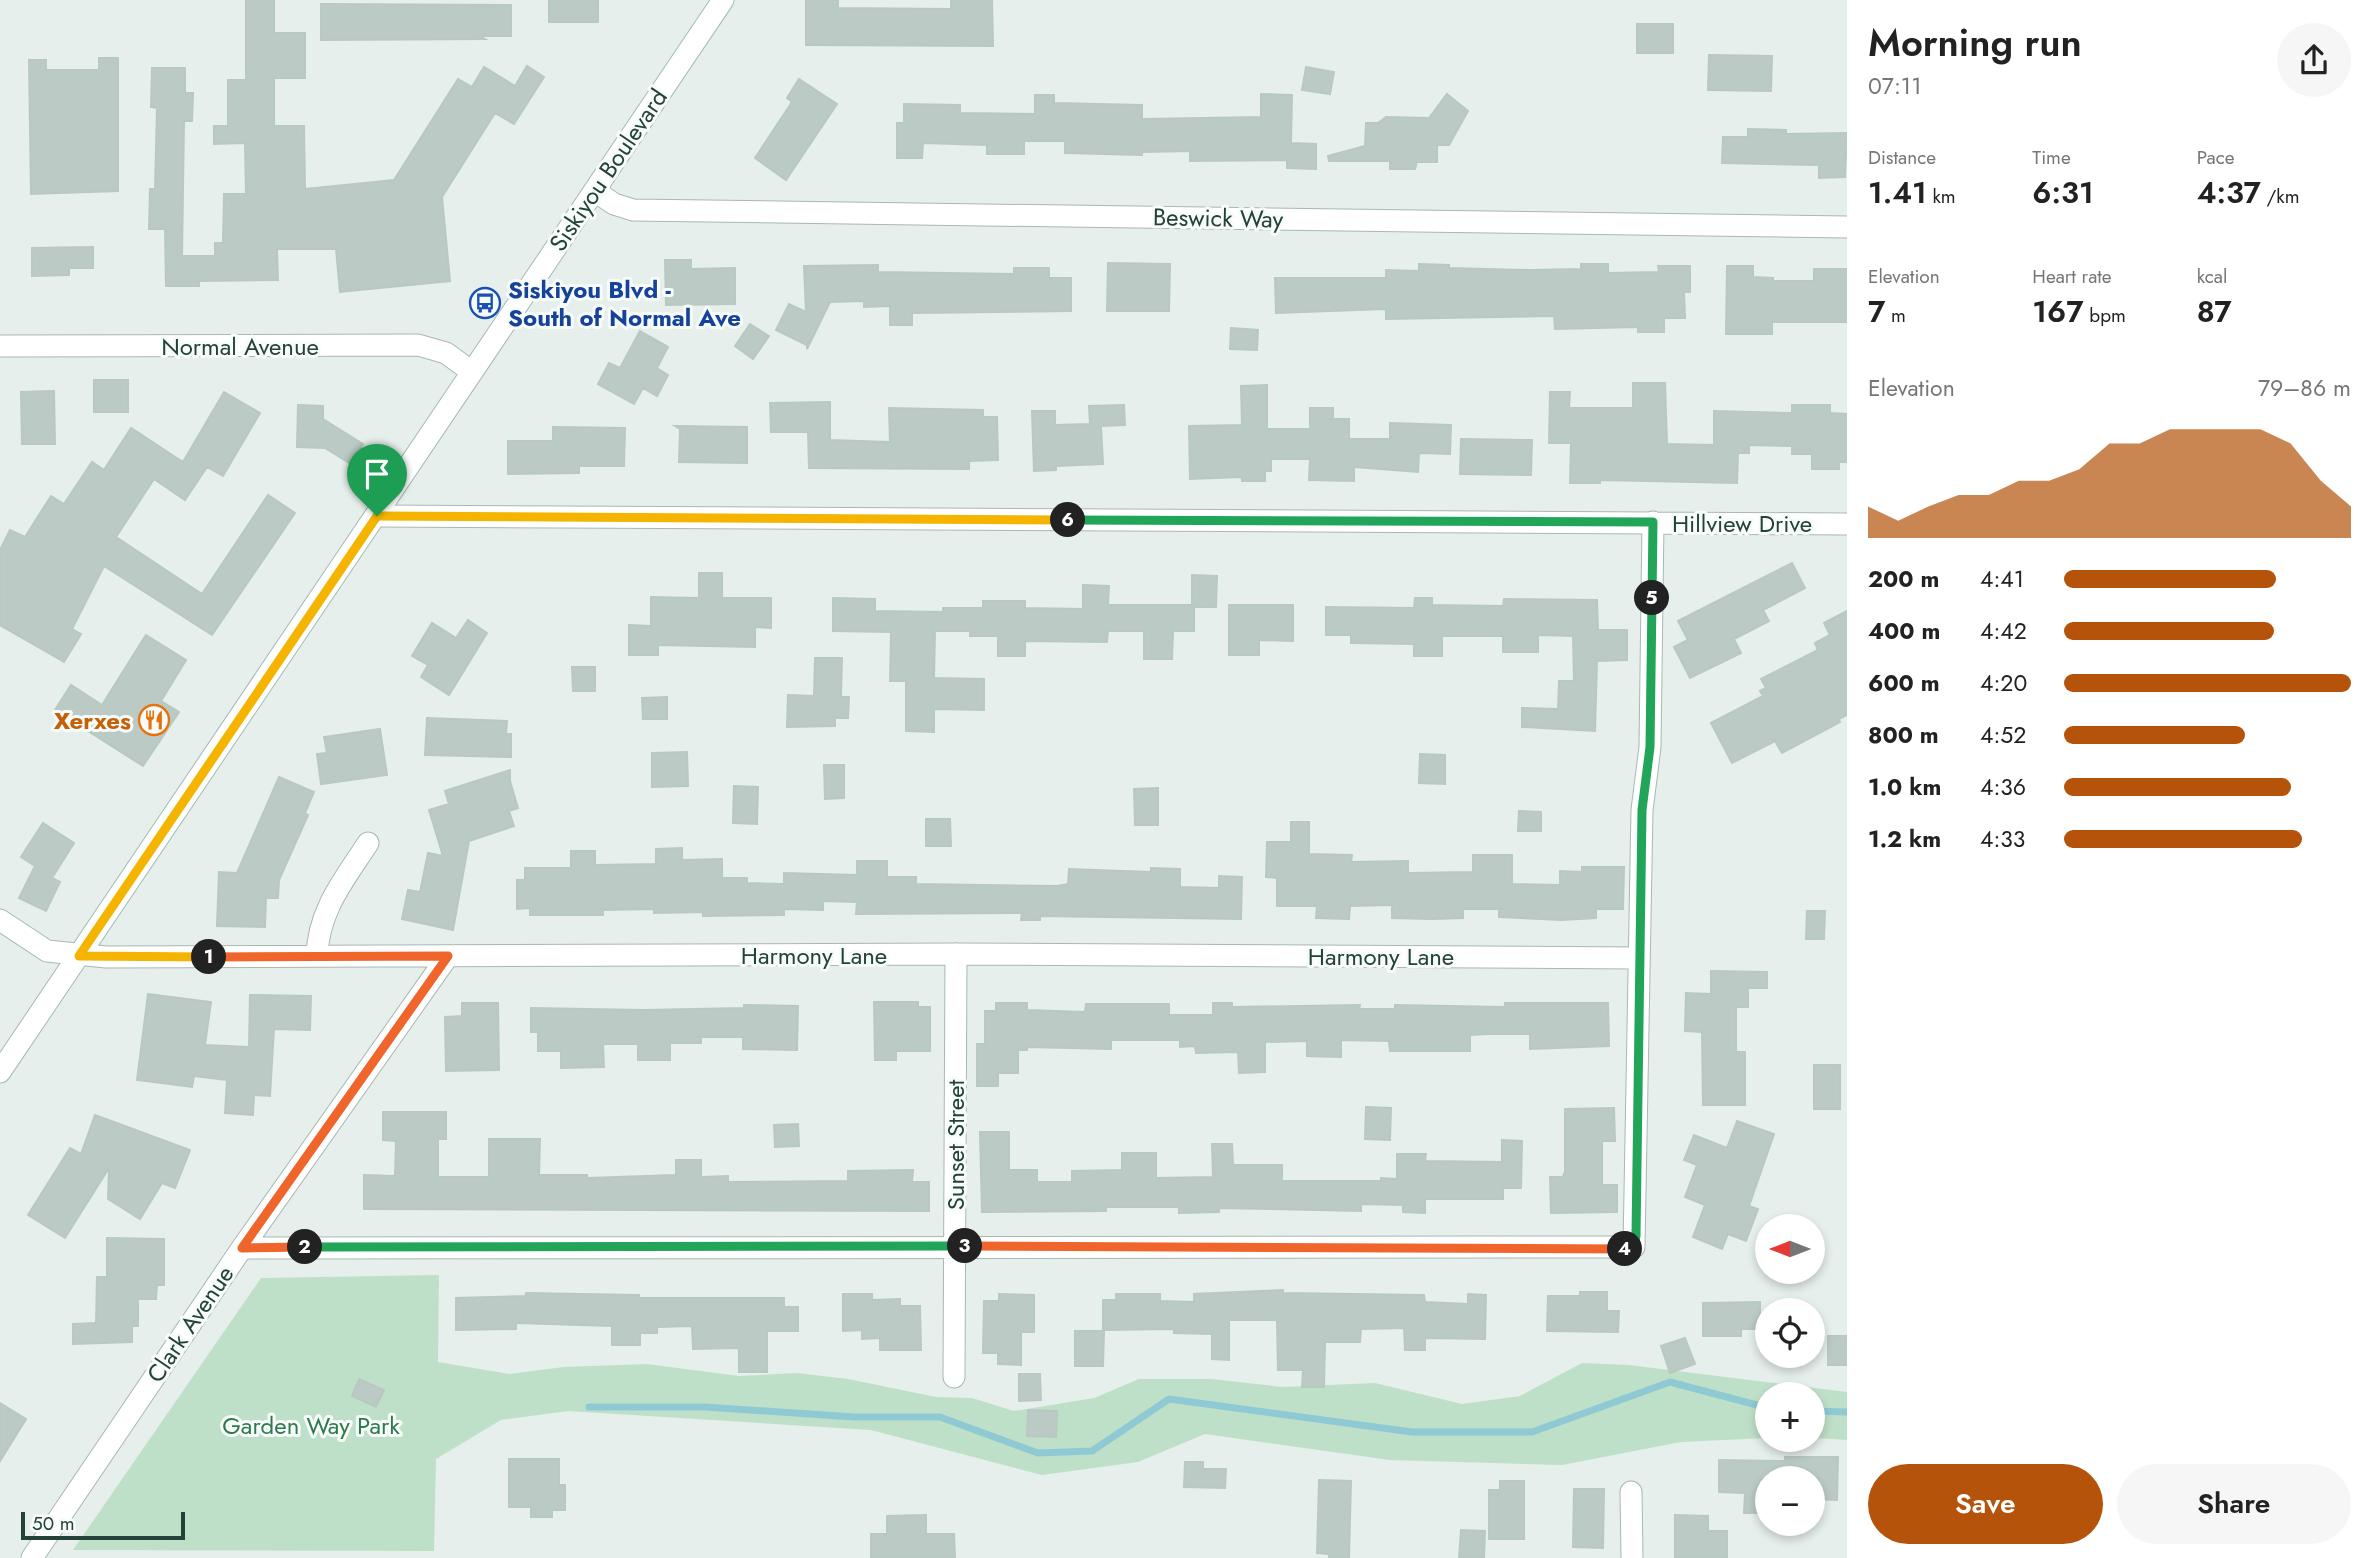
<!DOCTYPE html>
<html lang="en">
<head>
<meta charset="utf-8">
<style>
  body { margin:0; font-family:Jost,sans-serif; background:#f6f6f6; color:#222; height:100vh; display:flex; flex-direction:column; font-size:26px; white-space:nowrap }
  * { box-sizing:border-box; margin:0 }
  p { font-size:23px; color:#767676 }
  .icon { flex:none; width:38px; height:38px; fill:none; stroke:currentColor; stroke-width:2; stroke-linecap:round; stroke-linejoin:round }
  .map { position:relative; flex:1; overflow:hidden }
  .panel { display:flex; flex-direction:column; background:#fff; width:525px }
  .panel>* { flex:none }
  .needle { width:46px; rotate:270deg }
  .fabs { position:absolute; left:1755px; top:1214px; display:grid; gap:14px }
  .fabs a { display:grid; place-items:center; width:70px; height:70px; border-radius:50%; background:#fff; box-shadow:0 4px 10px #0003; font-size:35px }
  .scale { position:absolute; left:21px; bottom:18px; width:164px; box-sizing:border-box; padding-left:7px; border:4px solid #24423a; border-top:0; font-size:19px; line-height:24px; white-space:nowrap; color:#24423a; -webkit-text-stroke:5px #f7fbf9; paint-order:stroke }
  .pin { position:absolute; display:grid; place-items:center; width:60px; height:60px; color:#fff; margin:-72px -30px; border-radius:50% 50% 50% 0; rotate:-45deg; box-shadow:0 0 7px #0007 }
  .pin .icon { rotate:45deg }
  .km { position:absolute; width:35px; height:35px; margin:-18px; border-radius:50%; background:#222; color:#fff; font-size:19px; line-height:35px; text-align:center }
  .round { display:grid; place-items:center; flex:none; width:74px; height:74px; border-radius:37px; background:#f6f6f6 }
  .overview { display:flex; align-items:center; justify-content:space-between; height:119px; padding:0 21px }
  h1 { font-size:38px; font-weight:600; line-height:52px }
  .metrics { display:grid; grid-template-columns:repeat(3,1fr); gap:10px; height:119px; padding:7px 21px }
  .metrics div { display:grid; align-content:center }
  .metrics b { font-size:30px; font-weight:600 }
  .metrics small { font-size:19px; font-weight:400 }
  .metrics p { font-size:19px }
  .chart { height:196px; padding:14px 21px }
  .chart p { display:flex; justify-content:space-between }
  .chart svg { width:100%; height:126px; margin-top:7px; fill:#b45309; opacity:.7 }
  .primary-button { display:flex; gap:14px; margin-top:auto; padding:14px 21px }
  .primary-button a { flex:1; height:80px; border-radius:42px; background:#b45309; color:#fff; font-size:28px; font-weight:600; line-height:80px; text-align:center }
  .primary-button a+a { background:#f6f6f6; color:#222 }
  ul { padding:0 21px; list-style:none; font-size:23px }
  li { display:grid; grid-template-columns:112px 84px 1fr; align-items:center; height:52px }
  li i { height:18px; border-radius:9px; background:#b45309 }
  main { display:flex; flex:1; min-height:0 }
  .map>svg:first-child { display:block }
  .green { fill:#bfe0c8 }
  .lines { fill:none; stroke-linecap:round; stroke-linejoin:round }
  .stream { stroke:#8ec9d4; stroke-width:7 }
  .building { fill:#bbcac4; stroke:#b8c9c2; stroke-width:2 }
  .minor-casing { stroke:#a8b8b2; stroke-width:23 }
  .secondary-casing { stroke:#a4bbb3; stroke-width:23 }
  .minor { stroke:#fff; stroke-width:21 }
  .secondary { stroke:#fff; stroke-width:21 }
  .split-1-casing { stroke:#fff; stroke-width:14 }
  .split-2-casing { stroke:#fff; stroke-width:14 }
  .split-3-casing { stroke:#fff; stroke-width:14 }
  .split-4-casing { stroke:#fff; stroke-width:14 }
  .split-5-casing { stroke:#fff; stroke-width:14 }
  .split-6-casing { stroke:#fff; stroke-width:14 }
  .split-7-casing { stroke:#fff; stroke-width:14 }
  .split-1 { stroke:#f5b400; stroke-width:9 }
  .split-2 { stroke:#f0652b; stroke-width:9 }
  .split-3 { stroke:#22a559; stroke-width:9 }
  .split-4 { stroke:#f0652b; stroke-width:9 }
  .split-5 { stroke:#22a559; stroke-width:9 }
  .split-6 { stroke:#22a559; stroke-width:9 }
  .split-7 { stroke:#f5b400; stroke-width:9 }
  .labels { text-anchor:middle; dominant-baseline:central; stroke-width:6; stroke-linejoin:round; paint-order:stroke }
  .street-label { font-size:24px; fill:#24423a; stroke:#f7fbf9 }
  .transit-label { font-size:24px; font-weight:bold; fill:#164399; stroke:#f7fbf9; text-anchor:start }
  .food-label { font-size:24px; font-weight:bold; fill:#c56008; stroke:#f7fbf9; text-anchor:end }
  .park-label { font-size:24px; fill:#2d7a4b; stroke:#f7fbf9 }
</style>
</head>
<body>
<main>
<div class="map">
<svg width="1847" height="1558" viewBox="0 0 1847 1558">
  <rect width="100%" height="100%" fill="#e6efeb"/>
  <path class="green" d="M439,1275l-1,87 71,12 55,-7 83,-3 92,12 58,-3 51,6 88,18 36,1 42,13 80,-13 45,-19h73l70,8 93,-4 87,21 58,-8 62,-33 47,2 218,27v48l-34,-2v-43h-45l-1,43 -86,4 -119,23 -172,-5 -185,-26 -67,28 -96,13 -171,-45 -303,-19 -67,9 -65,39 -2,92 -361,-1 188,-272z"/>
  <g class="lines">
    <path class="stream" d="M589,1407h116l149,10h86l98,36 54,-2 77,-52 243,33h120l138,-50 98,26
      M1813,1411l34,1"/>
  </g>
  <path class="building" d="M246,0h28v33h31v45h-31v48h30l1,63 89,-9 64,-101 14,8 12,-20 31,19 12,-20 17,11 -30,47 -19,-11 -53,84 8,84 -110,11 -4,-43h-59l1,31 -79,1v5h-33l-1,-57h-16l1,-40h5l2,-81 -6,-1 1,-39h33v25h8l-1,28h-8l-2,135h33v-13h8l1,-49h22l-1,-51 -31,1v-18h14v-46h18z
    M549,0h49v22h-49z
    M806,0h32v8l113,1v-9h41l1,46 -187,-1z
    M321,4l190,1v31h-31l5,3 -164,1z
    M1637,24h36v29h-36z
    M1709,55l63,1 -1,35 -63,-1z
    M99,58h19v133l-87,3 -2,-134h17v10h53z
    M1306,67l28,5 -4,22 -28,-4z
    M799,79l38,25 -51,76 -31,-22 37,-56 -5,-4z
    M1261,94l31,1 -1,48 25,1v25l-29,-1v-8l-97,1v-10l-48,1v3l-77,-2v-12h-41v13h-37v-9l-64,-2 -1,15h-25v-35h7v-19l56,1v8l75,1v-19h19v8l88,2v14l119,-2z
    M1447,94l21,17 -19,34h-12v17h-20l-2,7h-25v-8h-61l-1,-5 37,-10 1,-23h12l8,-6 43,1z
    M1748,129l38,1v4l61,-1 -2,44 -26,1v-13l-97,-2 1,-26h25z
    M93,247v21h-24v7l-37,1v-28z
    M665,260h26v9l44,-1v36l-69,1z
    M1108,263l62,1 -1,47h-62z
    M1419,264l30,1v3l82,2 50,-1v-5h27v9l51,-1 -1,-6h32v26h-6l1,26h-21v14h-26v-5l-83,2 -1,-13 -168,3v-10l-110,4 -1,-35h111v-8l33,1z
    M878,265v7l136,2v-6h35v10h22v33l-159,2v12h-22v-19l-26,1v-6l-34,1 -23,47v-4l-31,-15 13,-26 17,8 -2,-46z
    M1727,266h26v11l20,1v3h41v-12h33v53h-75v12h-46z
    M750,324l19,12 -16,23 -18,-13z
    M1231,328l27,2 -1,20 -27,-1z
    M640,331l28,16 -11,21 11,7 -11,21 -14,-8 -9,16 -36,-20 11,-21 11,5z
    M94,380h34v32h-34z
    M1633,383h32l2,61 47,1v-34l78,2v-8h38v8l17,1v48h-8v7h-27v-15h-20v-8l-43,-1v8h-11l-1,30 -137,-3v3h-30l1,-40h-22l1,-51h20l-1,16h64z
    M1267,385v44h43v-21h23v11h16v20h41v-16l61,2 -1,29 -31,-1 -1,19 -64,-5v14l-45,-1 1,-21h-39v12h-6v10h-23v-4l-52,2 -1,-53 53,-1 -1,-39z
    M54,391l1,53h-33l-1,-52z
    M224,392l36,21 -37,63 -16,-9 -22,33 -31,-21 -38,58 86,57 66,-99 27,18 -83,122 -108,-69 -32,63 9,5 -17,28 -64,-37v-75l10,-20 15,7 26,-41 13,8 28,-42 12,8 27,-42 52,34z
    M830,402v38l60,2 -1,-34 94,2v7h14l1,43 -29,1v8l-160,-1 -1,-36h-37l-1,-29z
    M298,405l25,1v13l40,25 -12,20 -26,-16 -28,-1z
    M1124,405l1,20 -24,1 2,38 -47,2v4l-22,1 -2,-60h23v14l35,-1 -1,-18z
    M675,426l72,1v36l-68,-1 1,-33z
    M553,427l72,1 -1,38h-45v7l-71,1v-33h45z
    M1461,439l71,1 -1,35 -71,-1z
    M1792,563l13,25 -42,22 6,11 -35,18 7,14 -51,25 -16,-31 14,-7 -10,-19z
    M699,573h23v25h49v30l-16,-1v20l-97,-2v10h-29v-30l22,1v-29l48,1z
    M1192,575l25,1 -1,31h-22v24h-21l-1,28h-28v-28h-36l-1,11 -82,-1v15h-27v-20h-28v-5h-35l-1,47 50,1v31l-50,-1v23l-28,-1v-50h-16l1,-49 -58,-1v-33l42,1v12l68,1v-4h40v-7h42v7l58,1v-24l26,1 -1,19h84z
    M1415,598h17v7l71,1 1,-7 93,1 1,30h29v30l-30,1 -2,70 -73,-4v-19l36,1 1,-28h15l-1,-45 -35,-1v17h-35v-16h-61v20h-28v-12l-63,-1v-8h-25v-28l88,1z
    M1229,605h64v36l-34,-1v15h-30z
    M1847,611v104l-8,4 1,3 -58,31 -7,-12 -43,22 -21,-40 52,-27 -3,-5 6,-3 -5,-9 57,-29 -3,-7 15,-8 -6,-12z
    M468,620l19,13 -38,62 -28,-18 7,-12 -16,-9 20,-33 24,15z
    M146,635l40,25 -25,41 18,11 -36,54 -88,-56 16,-25 31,20z
    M815,658h27l-1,39h8l-1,21h-13v8l-48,1 1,-32 26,1z
    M572,667h23v24h-22z
    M667,697v22h-24l-1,-21z
    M427,718l80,3 -1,13h5v23l-86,-2z
    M380,729l7,46 -66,9 -4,-30 10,-1 -3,-16z
    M687,752l1,34 -36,1v-34z
    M1420,754l25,1v29l-26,-1z
    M824,765h20v33l-19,1z
    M510,770v11l8,27 -9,3 5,15 -45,15 -16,89 -51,-11 6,-29 12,2 8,-39 15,3 -14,-46 20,-6 -4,-13z
    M279,777l35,15 -9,21 3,2 -29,65 -1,18h-12l-1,29 -48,-1 2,-54 18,1z
    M734,786l24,1 -1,37 -24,-1z
    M1158,788v37h-23l-1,-36z
    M1519,811l22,1v19h-23z
    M926,819h24l1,27h-25z
    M1291,822h18v32l43,1 -1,7 57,-1v12l65,-1v-17h39v29l48,1v-14l22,1v-5h42l-1,42h-27v9l-34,2 -63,-3v-8h-36v9l-31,1 -40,-1v-13l-42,1 -1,13 -33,-1 1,-12h-40v-28l-11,-1 1,-35h24z
    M43,823l31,20 -22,35 8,4 -14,29 -27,-13 16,-32 -14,-9z
    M682,848v12l40,-1v19h25v5l37,1v-11l73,2v-14h30v16h29v7l141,2 11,-2 1,-15 82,3v-4l29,1v18l39,1v-12l23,1 -1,42 -201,-3v4h-19l1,-7 -166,1 1,-12 -34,-1v9l-39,-1v6l-81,1v-4l-49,1v-4l-51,1v5h-73v-7l-13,1v-29h8v-12h46v-17h24v14l61,-1v-15z
    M1807,911h18l-1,28h-18z
    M1711,971l56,1v16h-19v19h-12v45h9v53h-42l-1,-73 -17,-1 1,-38 25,1z
    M148,994l63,8 -6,43 44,2 1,-52 61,1 -1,34 -36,-1 -4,67 -16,-1 -1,20 -28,-2 2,-33 -33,-4 -2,11 -55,-7z
    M874,1002h44v5h12v44h-34v9h-21z
    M462,1003h36l1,67 -53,1 -1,-54 17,-1z
    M996,1003h31v7l58,2 1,-8h83v11h44v-12h19v4l128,-2 -1,4h36v-4l110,2v-4h103l1,43 -79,3v-15h-43l-17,1v16h-80l-1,-10 -48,-1v17l-34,-1v-15l-42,1v30l-26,1 -1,-21 -42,1 -1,-7 -15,1v-7h-69v9l-84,-2v3h-9v23h-20v13h-21v-42h8v-33h11z
    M744,1005l54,1 -1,44 -54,-1v-12h-42v6h-31v17h-32v-16h-35l1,23 -43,1v-17h-23v-19h-7v-24l113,2 100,-2z
    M1814,1065h26v44h-26z
    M1366,1107l25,1 -1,32 -25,-1z
    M1614,1108l1,33h-13v44h15v27l-66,1 -1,-36h13l2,-6v-62z
    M383,1112h63v27h-8v38h51v-38h51l-1,36h48v3l89,-3v-15h25v17l27,-1v6l120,-1v-10l65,-1 -1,12h17v29l-565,-2v-34l31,1 1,-35 -13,-1z
    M95,1115l95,35 -15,38 -13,-5 -22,36 -32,-20 1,-31 -44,70 -37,-23 42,-67 11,6z
    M1737,1121l37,13 -25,72 9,3 -12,32 -18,-7 -6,15 -29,-12 12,-32 -20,-8 12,-32 -13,-5 10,-25 33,13z
    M798,1124l1,22 -24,1 -1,-22z
    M980,1132h29v38h28v12h35v-11l50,-1v-17h34v25l57,-1 -1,-33h20l1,21h49v16h99v-3l16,1v-25h29l-1,7 77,1v-22l20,1 -1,47h-18v11h-78v14l-22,-1v-7l-42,-1v7l-142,-3v4l-40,1v-6h-73v4l-124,1z
    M107,1238l57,1v46h-7l-1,14h-18v27h-6v16l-59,2v-20l23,-1 1,-46h10z
    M1283,1290v3l141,2 1,7 43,2v-10l18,1 -1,44 -60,-1v12h-20l-1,-22 -43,1 -1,13h-35l-1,45h-22l1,-17h-25l-1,-50h-48v40l-17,-1v-25l-38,-1v-4l-71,1v-30h13v-6h44v7l34,1v-8z
    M1580,1292h27v19h12l-1,21 -71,-1 1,-35h32z
    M526,1293l113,2v3h145v9h14v24h-31v41h-28v-24l-46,1 -1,-23 -35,1v6h-17v12h-28v-19l-96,-3v6l-60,1v-32l70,-2z
    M843,1294h29v6l28,-1v7h20l1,44h-41v-12l-18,1v-9l-19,1z
    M999,1294l35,1v37h-13v33l-23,-1v-11h-15l1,-52h15z
    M1760,1302v27h-19v7h-38v-33z
    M1075,1331h29l-1,35h-28z
    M1828,1336h19v29h-19z
    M1685,1338l10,26 -25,9 -9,-27z
    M1019,1374h21l1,26 -22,1z
    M359,1379l25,11 -8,17 -24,-11z
    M0,1403l26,16 -26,42z
    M1028,1410l29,1 -1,26 -29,-1z
    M1785,1457h53l-1,43 -24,-1v-20h-45v34h-24l1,-20 -26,-1v-32l66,1z
    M509,1459h50v26h6v25h-13v7h-21v-10h-22z
    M1185,1462h18v7h23l-1,19 -41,-1z
    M1319,1480l32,1 -2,77h-20v-4l-12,-1z
    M1500,1481h24v58h-35v-49h11z
    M1574,1489h30l-1,59 -30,-1z
    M926,1515v19h28l1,24h-84v-24h16v-18z
    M1675,1515l33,1v15h19v27h-52z
    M1461,1530l24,1 -1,27h-25z"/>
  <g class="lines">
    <g class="minor-casing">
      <path id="minor" d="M595,191l19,13 19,6 1214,17
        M0,346l418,-1 28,8 26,19
        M377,516l1470,8
        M0,920l47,31 59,6 850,-3 682,4
        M317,956c1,-45 27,-76 51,-113
        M242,1248l1392,-1 8,-437 8,-63 3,-225
        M954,1377l2,-423
        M1631,1492l1,66
        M32,1558l210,-310 206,-292"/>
    </g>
    <g class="secondary-casing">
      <path id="secondary" d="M0,1072l723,-1072"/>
    </g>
    <use href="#minor" class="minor"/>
    <use href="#secondary" class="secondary"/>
  </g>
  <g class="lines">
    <g class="split-1-casing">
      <path id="split-1" d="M209,957l-130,-1 298,-440"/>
    </g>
    <g class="split-2-casing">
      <path id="split-2" d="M209,957l239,-1 -206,292 63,-1"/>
    </g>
    <g class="split-3-casing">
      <path id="split-3" d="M305,1247l660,-1"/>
    </g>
    <g class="split-4-casing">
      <path id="split-4" d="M965,1246l660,3"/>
    </g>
    <g class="split-5-casing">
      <path id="split-5" d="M1625,1249l9,-2 2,-11 6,-426 8,-63 2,-149"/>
    </g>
    <g class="split-6-casing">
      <path id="split-6" d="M1068,520l585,2 -1,76"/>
    </g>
    <g class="split-7-casing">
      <path id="split-7" d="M377,516l691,4"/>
    </g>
    <use href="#split-1" class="split-1"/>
    <use href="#split-2" class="split-2"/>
    <use href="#split-3" class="split-3"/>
    <use href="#split-4" class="split-4"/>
    <use href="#split-5" class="split-5"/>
    <use href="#split-6" class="split-6"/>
    <use href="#split-7" class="split-7"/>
  </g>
  <defs>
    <g id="bus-ring" transform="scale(1.575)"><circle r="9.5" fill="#f7fbf9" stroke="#1a4fb4" stroke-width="1.5"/><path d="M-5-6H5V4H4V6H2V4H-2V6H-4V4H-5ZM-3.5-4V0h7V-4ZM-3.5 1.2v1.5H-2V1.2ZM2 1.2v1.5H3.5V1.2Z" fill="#1a4fb4"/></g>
    <g id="restaurant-ring" transform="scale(1.575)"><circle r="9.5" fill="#f7fbf9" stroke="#e8710a" stroke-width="1.5"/><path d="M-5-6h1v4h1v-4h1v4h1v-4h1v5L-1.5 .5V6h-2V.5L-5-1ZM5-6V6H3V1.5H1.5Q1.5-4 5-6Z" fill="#e8710a"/></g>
  </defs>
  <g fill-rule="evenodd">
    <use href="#bus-ring" x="485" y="303"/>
    <use href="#restaurant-ring" x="154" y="720"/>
  </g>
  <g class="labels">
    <g class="street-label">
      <text transform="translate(608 170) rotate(-56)">Siskiyou Boulevard</text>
      <text transform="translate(1218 218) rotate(1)">Beswick Way</text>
      <text x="240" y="346">Normal Avenue</text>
      <text x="1742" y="523">Hillview Drive</text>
      <text x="814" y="955">Harmony Lane</text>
      <text x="1381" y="956">Harmony Lane</text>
      <text transform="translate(955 1145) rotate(-90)">Sunset Street</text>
      <text transform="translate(190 1324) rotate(-56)">Clark Avenue</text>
    </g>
    <g class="transit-label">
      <text x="508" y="289">Siskiyou Blvd -<tspan x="508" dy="28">South of Normal Ave</tspan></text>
    </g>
    <g class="food-label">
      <text x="131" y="720">Xerxes</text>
    </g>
    <g class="park-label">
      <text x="311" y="1425">Garden Way Park</text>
    </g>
  </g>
</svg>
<div class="fabs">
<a><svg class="needle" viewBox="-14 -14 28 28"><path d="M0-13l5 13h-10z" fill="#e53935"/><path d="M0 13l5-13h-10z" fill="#767676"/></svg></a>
<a><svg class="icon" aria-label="locate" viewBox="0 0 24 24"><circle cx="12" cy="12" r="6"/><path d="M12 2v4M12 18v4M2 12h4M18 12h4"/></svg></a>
<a>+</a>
<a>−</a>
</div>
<div class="scale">50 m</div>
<div class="pin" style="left:377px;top:516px;background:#1e9e55"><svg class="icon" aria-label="arrive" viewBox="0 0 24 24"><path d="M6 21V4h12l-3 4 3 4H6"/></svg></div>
<b class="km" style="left:209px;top:957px">1</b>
<b class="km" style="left:305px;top:1247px">2</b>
<b class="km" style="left:965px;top:1246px">3</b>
<b class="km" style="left:1625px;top:1249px">4</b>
<b class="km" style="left:1652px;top:598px">5</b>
<b class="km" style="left:1068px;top:520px">6</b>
</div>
<section class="panel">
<div class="overview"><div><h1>Morning run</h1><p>07:11</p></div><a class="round"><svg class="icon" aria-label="share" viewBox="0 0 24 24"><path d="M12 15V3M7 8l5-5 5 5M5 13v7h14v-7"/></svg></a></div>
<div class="metrics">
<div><p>Distance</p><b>1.41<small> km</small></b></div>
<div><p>Time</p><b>6:31</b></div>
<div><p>Pace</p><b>4:37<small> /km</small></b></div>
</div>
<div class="metrics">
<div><p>Elevation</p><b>7<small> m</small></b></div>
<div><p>Heart rate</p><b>167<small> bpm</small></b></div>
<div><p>kcal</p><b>87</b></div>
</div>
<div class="chart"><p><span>Elevation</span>79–86 m</p>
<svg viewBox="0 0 160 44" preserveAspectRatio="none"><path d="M0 44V33L10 38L20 33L30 29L40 29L50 24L60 24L70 20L80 11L90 11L100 6L110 6L120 6L130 6L140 11L150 24L160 33V44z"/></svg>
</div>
<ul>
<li><b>200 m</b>4:41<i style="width:74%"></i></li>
<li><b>400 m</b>4:42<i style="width:73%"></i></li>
<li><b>600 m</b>4:20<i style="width:100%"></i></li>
<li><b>800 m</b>4:52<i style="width:63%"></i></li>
<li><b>1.0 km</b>4:36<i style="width:79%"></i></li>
<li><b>1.2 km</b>4:33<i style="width:83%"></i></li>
</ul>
<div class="primary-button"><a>Save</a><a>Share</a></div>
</section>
</main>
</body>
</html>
